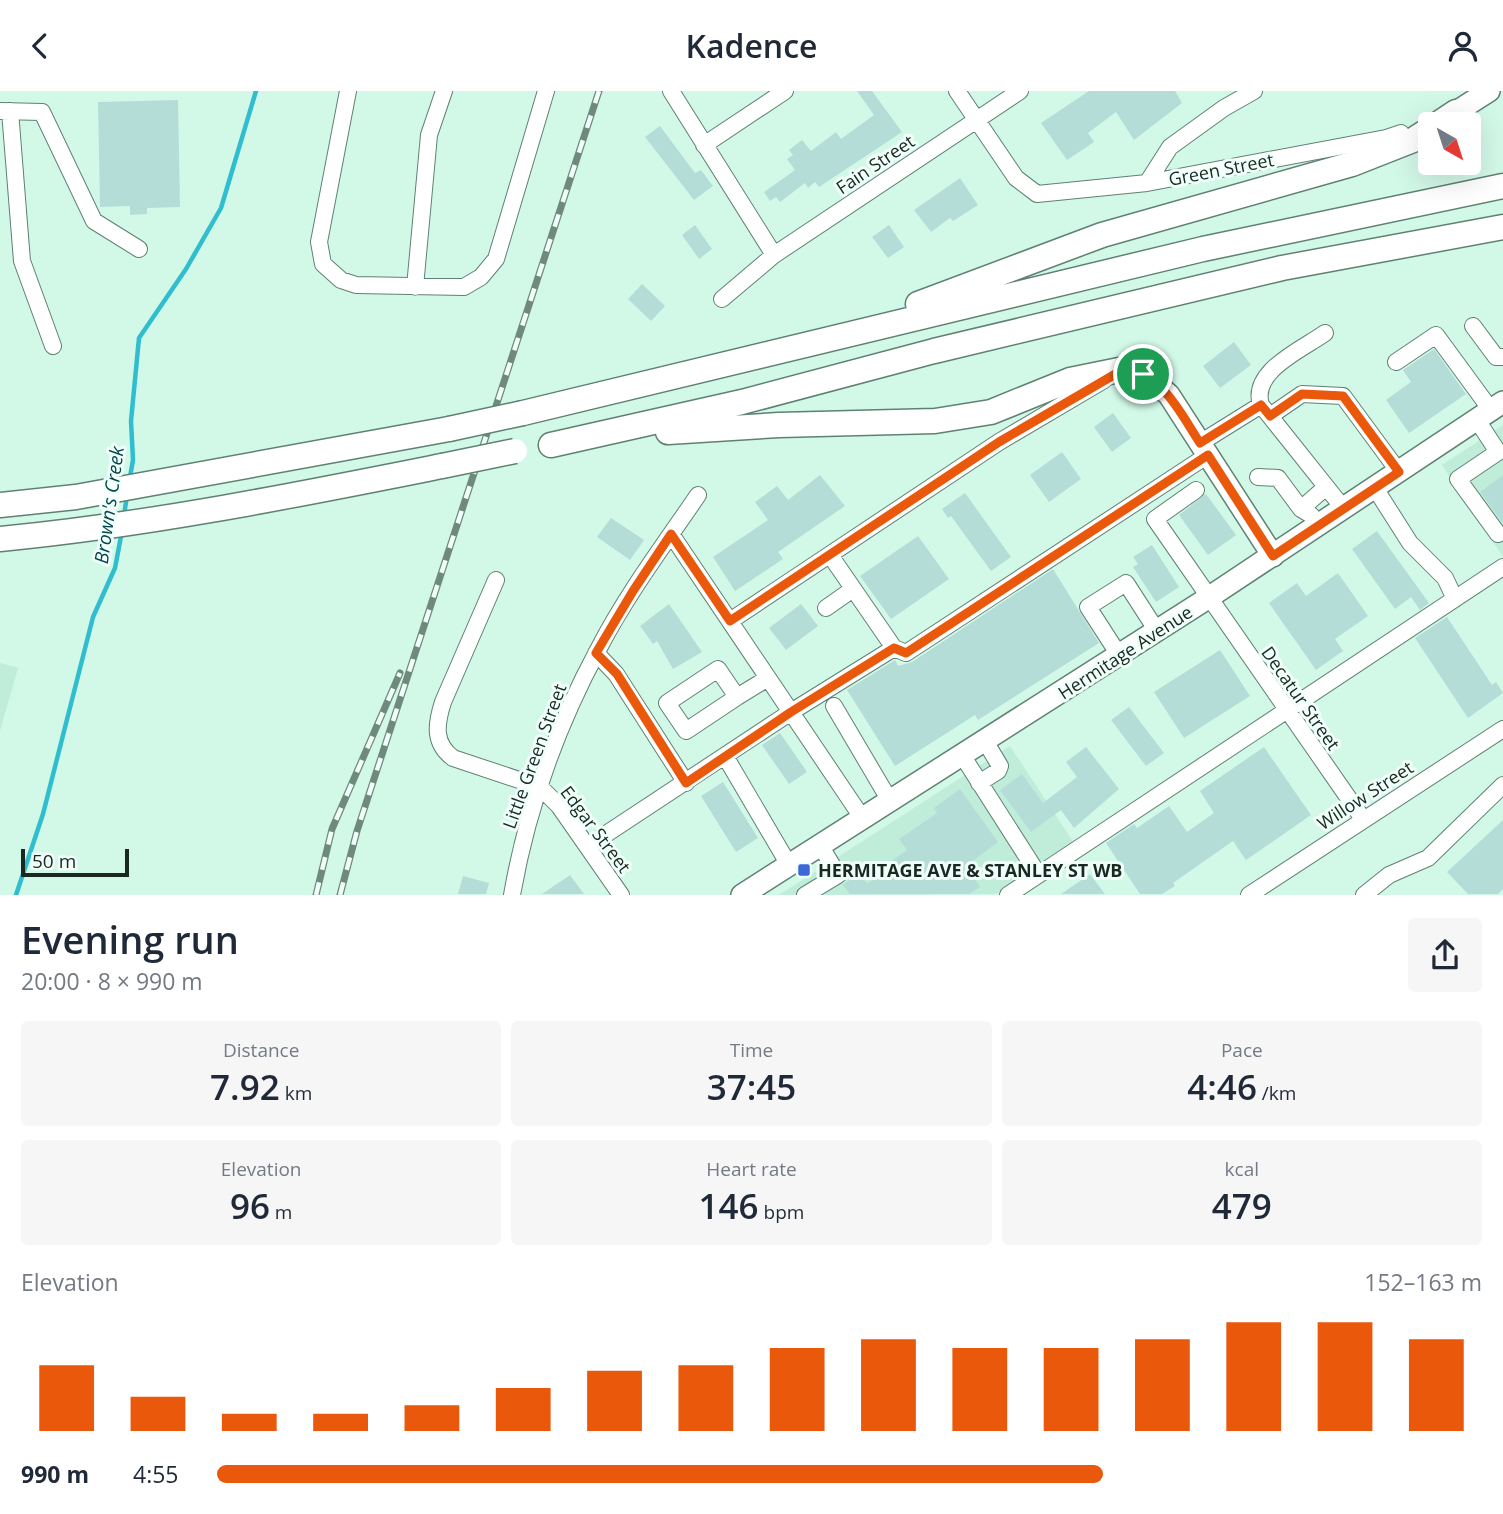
<!DOCTYPE html>
<html lang="en">
<head>
<meta charset="utf-8">
<style>
  body { margin:0; font-family:"Open Sans",sans-serif; background:#f6f6f7; color:#1f2937; height:100vh; display:flex; flex-direction:column; font-size:26px; white-space:nowrap }
  * { box-sizing:border-box; margin:0 }
  p { font-size:23px; color:#747a83 }
  .icon { flex:none; width:38px; height:38px; fill:none; stroke:currentColor; stroke-width:2; stroke-linecap:round; stroke-linejoin:round }
  .map { position:relative; height:804px; overflow:hidden }
  .sheet { display:flex; flex-direction:column; background:#fff; flex:1 }
  .sheet>* { flex:none }
  .needle { width:46px; rotate:141deg }
  .controls { position:absolute; left:1418px; top:21px; display:grid; gap:14px }
  .controls a { display:grid; place-items:center; width:63px; height:63px; border-radius:7px; background:#fff; box-shadow:0 7px 28px #0002; font-size:35px }
  .scale { position:absolute; left:21px; bottom:18px; width:108px; box-sizing:border-box; padding-left:7px; border:4px solid #1a2822; border-top:0; font-size:19px; line-height:24px; white-space:nowrap; color:#1a2822; -webkit-text-stroke:5px #f0fff9; paint-order:stroke }
  .pin { position:absolute; display:grid; place-items:center; width:60px; height:60px; color:#fff; margin:-30px; border:4px solid #fff; border-radius:50%; box-shadow:0 2px 7px #0007 }
  .round { display:grid; place-items:center; flex:none; width:74px; height:74px; border-radius:7px; background:#f6f6f7 }
  .headline { display:flex; align-items:center; justify-content:space-between; height:119px; padding:0 21px }
  h1 { font-size:38px; font-weight:600; line-height:52px }
  .figures { display:grid; grid-template-columns:repeat(3,1fr); gap:10px; height:119px; padding:7px 21px }
  .figures div { display:grid; align-content:center; border-radius:7px; background:#f6f6f7; text-align:center }
  .figures b { font-size:35px; font-weight:600 }
  .figures small { font-size:19px; font-weight:400 }
  .figures p { font-size:19px }
  .chart { height:196px; padding:14px 21px }
  .chart p { display:flex; justify-content:space-between }
  .chart svg { width:100%; height:126px; margin-top:7px; stroke:#ea580c; stroke-width:6 }
  ul { padding:0 21px; list-style:none; font-size:23px }
  li { display:grid; grid-template-columns:112px 84px 1fr; align-items:center; height:52px }
  li i { height:18px; border-radius:9px; background:#ea580c }
  header { display:flex; justify-content:space-between; align-items:center; height:91px; padding:0 21px; background:#fff; font-size:32px; font-weight:600 }
  .map>svg:first-child { display:block }
  .built { fill:#bfedda }
  .lines { fill:none; stroke-linecap:round; stroke-linejoin:round }
  .stream { stroke:#30becf; stroke-width:4.5 }
  .building { fill:#b4ddd8 }
  .minor-casing { stroke:#5f8173; stroke-width:18 }
  .major-casing { stroke:#5f8173; stroke-width:24 }
  .highway-casing { stroke:#5f8173; stroke-width:27 }
  .minor { stroke:#fff; stroke-width:16 }
  .major { stroke:#fff; stroke-width:21 }
  .highway { stroke:#fff; stroke-width:24 }
  .rail-casing { stroke:#70897e; stroke-width:7 }
  .rail { stroke:#f0fff9; stroke-width:4.5; stroke-dasharray:13; stroke-linecap:butt }
  .highway-bridge-casing { stroke:#5f8173; stroke-width:27; stroke-linecap:butt }
  .highway-bridge { stroke:#fff; stroke-width:24 }
  .route-casing { stroke:#fff; stroke-width:14 }
  .route { stroke:#ea580c; stroke-width:9 }
  .poi-dot { fill:#3b67d7; stroke:#f0fff9; stroke-width:2.5 }
  .labels { text-anchor:middle; dominant-baseline:central; stroke-width:6; stroke-linejoin:round; paint-order:stroke }
  .street-label { font-size:18px; fill:#1a2822; stroke:#f0fff9 }
  .poi-label { font-size:18px; font-weight:bold; fill:#1a2822; stroke:#f0fff9; text-anchor:start }
  .water-label { font-size:19px; font-style:italic; fill:#06454c; stroke:#f0fff9 }
</style>
</head>
<body>
<header><svg class="icon" aria-label="back" viewBox="0 0 24 24"><path d="M15 5l-7 7 7 7"/></svg>Kadence<svg class="icon" aria-label="person" viewBox="0 0 24 24"><circle cx="12" cy="8" r="4"/><path d="M4 21q1-7 8-7t8 7"/></svg></header>
<div class="map">
<svg width="1503" height="804" viewBox="0 0 1503 804">
  <rect width="100%" height="100%" fill="#d2f8e8"/>
  <path class="built" d="M1503,334v132l-61,-92z
    M0,572l18,5 -18,63z
    M1010,655l64,97 -78,51 -217,1z"/>
  <g class="lines">
    <path class="stream" d="M130,386l3,-17 -2,-39 8,-83 47,-69 35,-61 35,-117
      M124,424l3,-19
      M16,804l27,-81 50,-197 22,-49 7,-37"/>
  </g>
  <path class="building" d="M857,0h15l30,41 -83,55 -4,-5 -7,6 -3,-5 -25,19 -4,-5 -6,4 -6,-9 31,-22 -8,-11 6,-4 -4,-5 13,-10 9,11 25,-19 5,7 33,-24z
    M1089,0h86l7,12 -48,37 -18,-28 -28,21 6,9 -27,18 -26,-37z
    M178,9l2,107 -33,1v6l-17,1v-9l-30,1 -2,-105z
    M660,35l35,47 6,-3 12,16 -19,14 -49,-63z
    M960,87l18,27 -25,16 -3,-3 -19,14 -17,-22z
    M695,134l17,24 -13,10 -17,-24z
    M889,134l15,22 -16,11 -16,-21z
    M642,193l23,22 -14,15 -23,-22z
    M1234,251l17,23 -31,23 -17,-22z
    M1434,258l32,45 -57,39 -23,-33 25,-18 -8,-12z
    M1113,322l18,25 -19,14 -18,-25z
    M1062,361l19,27 -32,23 -19,-27z
    M820,384l25,31 -67,46 5,7 -48,32 -22,-34 55,-37 -13,-18 22,-16 11,14z
    M1503,384v48l-23,-31z
    M965,402l46,64 -20,14 -40,-55 -3,2 -6,-9z
    M1206,403l30,41 -28,20 -29,-40z
    M611,427l33,22 -14,20 -33,-23z
    M1377,440l52,72 -9,7 -9,-13 -16,12 -43,-60z
    M918,445l31,43 -58,40 -31,-43z
    M1152,454l27,42 -23,15 -23,-35 5,-3 -5,-7z
    M1053,478l46,74 -121,77 -3,-5 -80,51 -48,-76 48,-30 3,6 14,-4z
    M1338,482l30,43 -33,23 8,12 -27,19 -47,-67 28,-20 9,13z
    M669,513l33,48 -29,17 -16,-28 -4,3 -13,-18z
    M801,513l17,22 -32,24 -17,-22z
    M1447,526l45,68 4,-3 7,11 -35,25 -53,-80z
    M1220,559l30,46 -66,42 -30,-46z
    M1129,616l35,46 -18,13 -35,-46z
    M780,642l27,39 -18,12 -27,-39z
    M1086,656l33,42 -45,39 -13,-18 -30,22 -31,-42 22,-16 21,29 34,-26 -11,-15z
    M1264,656l47,68 -65,45 -13,-19 -60,42 2,3 -13,8h-22l-34,-51 28,-19 3,4 32,-22 18,26 27,-19 -14,-22z
    M723,691l35,56 -22,14 -35,-56z
    M960,698l38,53 -32,24 14,21 -11,7h-119l-7,-9 16,-12 8,11 27,-19 -3,-4 16,-11 -8,-11 38,-26 -3,-5z
    M1503,729v69l-5,5h-30l-21,-22z
    M1090,783l15,20h-44z
    M570,784l14,19h-42z
    M463,785l26,7 -3,11h-28z"/>
  <g class="lines">
    <g class="minor-casing">
      <path id="minor" d="M348,0l-29,151 4,22 18,16 15,5 108,2 17,-10 15,-18 50,-168
        M671,0l103,164 246,-164
        M957,0l59,87 21,16 110,-11 239,-45 15,-5
        M0,20l42,1 52,109 45,28
        M10,20l12,150 31,85
        M704,54l81,-54
        M1147,92l23,-36 54,-39 30,-17
        M415,196l14,-152 15,-44
        M722,208l52,-44
        M1473,235l23,31h7
        M1325,242c-22,16 -75,38 -64,72l83,104
        M1396,271l40,-27 55,75
        M1270,325l32,-22 41,2 56,76
        M1477,329l21,32 -40,27 40,55
        M1200,352l61,-38
        M1258,386l20,1 23,31 10,6 8,10
        M1375,397l35,55 35,35 10,21
        M1196,399l-41,29 208,300
        M1301,418l25,-22
        M671,443l192,285
        M830,464l64,93
        M496,489l-53,122c-7,22 -10,41 10,56l87,29 19,19 62,89
        M826,517l27,-19
        M730,530l269,-179 105,-62
        M596,562l20,21 70,109
        M1119,564l-31,-48 38,-24 31,48
        M737,606l-51,34 -19,-28 51,-34 19,28 31,-19
        M834,615l56,95
        M962,664l76,119
        M725,665l64,109
        M979,692l19,-12 2,-5 -15,-25
        M588,755l203,-134 103,-64 12,5 302,-198
        M512,804c15,-86 46,-171 87,-247 28,-54 65,-103 99,-153
        M805,804l33,-20 -18,-30
        M1008,804l495,-328
        M1249,804l254,-166
        M1364,804l25,-20 39,-17 75,-73"/>
    </g>
    <g class="major-casing">
      <path id="major" d="M1456,21l33,-21
        M1124,278l25,8 20,18 104,161
        M742,804l466,-297 295,-196"/>
    </g>
    <g class="highway-casing">
      <path id="highway" d="M1438,33l18,-12
        M918,213l184,-69 250,-71 61,-24 17,-11
        M523,322l680,-164 300,-63
        M668,341l111,-7 156,-4 56,-9 79,-32 54,-11
        M551,354l191,-43 192,-51 348,-83 221,-41
        M0,414l76,-8 373,-68
        M0,448c148,-14 296,-44 442,-73"/>
    </g>
    <use href="#minor" class="minor"/>
    <use href="#major" class="major"/>
    <use href="#highway" class="highway"/>
    <g class="rail-casing">
      <path id="rail" d="M316,804l16,-66 68,-156
        M340,804l17,-64 242,-740"/>
    </g>
    <use href="#rail" class="rail"/>
    <g class="highway-bridge-casing">
      <path id="highway-bridge" d="M449,338l74,-16
        M442,375l73,-15"/>
    </g>
    <use href="#highway-bridge" class="highway-bridge"/>
  </g>
  <g class="lines">
    <g class="route-casing">
      <path id="route" d="M1124,278c40,6 56,44 76,74l61,-38 9,11 32,-22 41,2 56,76 -126,84 -65,-101 -302,198 -12,-5 -103,64 -105,71 -69,-109 -21,-21 37,-62 38,-57 59,87 269,-179z"/>
    </g>
    <use href="#route" class="route"/>
  </g>
  <rect class="poi-dot" x="797" y="772" width="14" height="14" rx="3.5"/>
  <g class="labels">
    <g class="street-label">
      <text transform="translate(875 73) rotate(-34)">Fain Street</text>
      <text transform="translate(1221 78) rotate(-11)">Green Street</text>
      <text transform="translate(1125 561) rotate(-33)">Hermitage Avenue</text>
      <text transform="translate(1301 607) rotate(55)">Decatur Street</text>
      <text transform="translate(534 665) rotate(-70)">Little Green Street</text>
      <text transform="translate(1365 704) rotate(-33)">Willow Street</text>
      <text transform="translate(596 738) rotate(53)">Edgar Street</text>
    </g>
    <g class="poi-label">
      <text x="818" y="779">HERMITAGE AVE &amp; STANLEY ST WB</text>
    </g>
    <g class="water-label">
      <text transform="translate(109 414) rotate(-82)">Brown's Creek</text>
    </g>
  </g>
</svg>
<div class="controls">
<a><svg class="needle" viewBox="-14 -14 28 28"><path d="M0-13l5 13h-10z" fill="#e53935"/><path d="M0 13l5-13h-10z" fill="#747a83"/></svg></a>
</div>
<div class="scale">50 m</div>
<div class="pin" style="left:1143px;top:283px;background:#1e9e55"><svg class="icon" aria-label="arrive" viewBox="0 0 24 24"><path d="M6 21V4h12l-3 4 3 4H6"/></svg></div>
</div>
<section class="sheet">
<div class="headline"><div><h1>Evening run</h1><p>20:00 · 8 × 990 m</p></div><a class="round"><svg class="icon" aria-label="share" viewBox="0 0 24 24"><path d="M12 15V3M7 8l5-5 5 5M5 13v7h14v-7"/></svg></a></div>
<div class="figures">
<div><p>Distance</p><b>7.92<small> km</small></b></div>
<div><p>Time</p><b>37:45</b></div>
<div><p>Pace</p><b>4:46<small> /km</small></b></div>
</div>
<div class="figures">
<div><p>Elevation</p><b>96<small> m</small></b></div>
<div><p>Heart rate</p><b>146<small> bpm</small></b></div>
<div><p>kcal</p><b>479</b></div>
</div>
<div class="chart"><p><span>Elevation</span>152–163 m</p>
<svg viewBox="0 0 160 44" preserveAspectRatio="none"><path d="M5 44V21M15 44V32M25 44V38M35 44V38M45 44V35M55 44V29M65 44V23M75 44V21M85 44V15M95 44V12M105 44V15M115 44V15M125 44V12M135 44V6M145 44V6M155 44V12"/></svg>
</div>
<ul>
<li><b>990 m</b>4:55<i style="width:70%"></i></li>
</ul>
</section>
</body>
</html>
